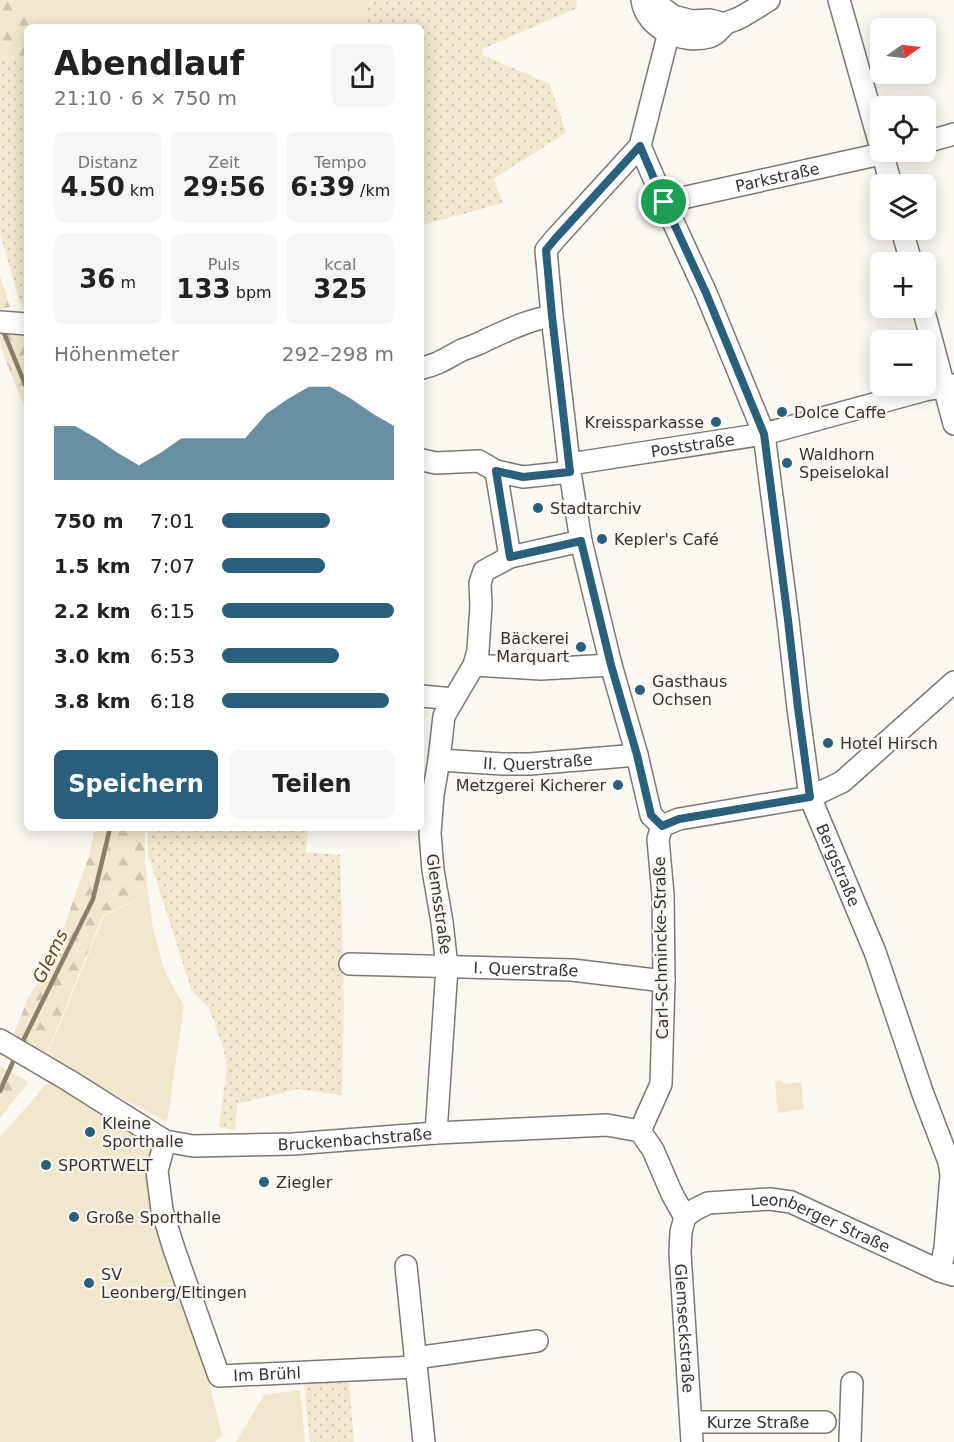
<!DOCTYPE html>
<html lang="de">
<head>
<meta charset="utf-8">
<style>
  body { margin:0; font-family:"DejaVu Sans",sans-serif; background:#f6f6f6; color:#222; height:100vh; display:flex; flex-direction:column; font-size:22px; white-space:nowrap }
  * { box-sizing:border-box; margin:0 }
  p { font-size:20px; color:#767676 }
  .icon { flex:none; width:33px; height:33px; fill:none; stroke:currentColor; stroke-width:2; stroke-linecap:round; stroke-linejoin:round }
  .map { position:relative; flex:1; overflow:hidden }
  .details { position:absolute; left:24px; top:24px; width:400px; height:807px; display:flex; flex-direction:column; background:#fff; border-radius:9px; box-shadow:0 3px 15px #0003 }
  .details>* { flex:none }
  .needle { width:39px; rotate:76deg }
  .controls { position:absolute; left:870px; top:18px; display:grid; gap:12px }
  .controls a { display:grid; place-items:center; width:66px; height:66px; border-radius:9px; background:#fff; box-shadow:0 3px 15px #0003; font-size:30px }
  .pin { position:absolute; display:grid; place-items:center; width:51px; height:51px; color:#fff; margin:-26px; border:3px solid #fff; border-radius:50%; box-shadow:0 2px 6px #0007 }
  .round { display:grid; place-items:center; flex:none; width:63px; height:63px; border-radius:9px; background:#f6f6f6 }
  .head { display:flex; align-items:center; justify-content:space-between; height:102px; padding:0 30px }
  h1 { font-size:33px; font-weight:700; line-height:45px }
  .metrics { display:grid; grid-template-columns:repeat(3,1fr); gap:9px; height:102px; padding:6px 30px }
  .metrics div { display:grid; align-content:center; border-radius:9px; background:#f6f6f6; text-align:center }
  .metrics b { font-size:26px; font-weight:700 }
  .metrics small { font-size:16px; font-weight:400 }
  .metrics p { font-size:16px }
  .chart { height:168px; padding:12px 30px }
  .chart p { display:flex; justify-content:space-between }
  .chart svg { width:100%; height:108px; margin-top:6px; fill:#2b607c; opacity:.7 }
  .action { display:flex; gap:12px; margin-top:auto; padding:12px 30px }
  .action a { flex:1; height:69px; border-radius:9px; background:#2b607c; color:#fff; font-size:24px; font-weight:700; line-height:69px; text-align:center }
  .action a+a { background:#f6f6f6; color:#222 }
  ul { padding:0 30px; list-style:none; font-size:20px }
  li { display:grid; grid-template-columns:96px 72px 1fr; align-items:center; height:45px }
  li i { height:15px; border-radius:8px; background:#2b607c }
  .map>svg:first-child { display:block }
  .green { fill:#f2e6cd }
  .forest { fill:url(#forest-firs) }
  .garden { fill:url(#garden-dots) }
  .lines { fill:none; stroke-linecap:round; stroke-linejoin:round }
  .stream { stroke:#8a7f67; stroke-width:4.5 }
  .minor-casing { stroke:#7c7974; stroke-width:24 }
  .minor { stroke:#fff; stroke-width:21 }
  .route-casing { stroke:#fff; stroke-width:12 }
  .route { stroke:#2b607c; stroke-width:8 }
  .poi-dot { fill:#2b607c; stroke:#fbf8f2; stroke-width:2 }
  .labels { text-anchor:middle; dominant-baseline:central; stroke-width:4.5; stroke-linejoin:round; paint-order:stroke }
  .street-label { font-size:16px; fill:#353432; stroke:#fbf8f2 }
  .poi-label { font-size:16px; fill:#353432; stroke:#fbf8f2; text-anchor:start }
  .water-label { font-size:18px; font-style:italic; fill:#62490e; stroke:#fbf8f2 }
</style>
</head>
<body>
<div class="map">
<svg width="954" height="1442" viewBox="0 0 954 1442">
  <defs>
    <pattern id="forest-firs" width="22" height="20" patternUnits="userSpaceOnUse" patternTransform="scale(1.5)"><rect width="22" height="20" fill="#f2e6cd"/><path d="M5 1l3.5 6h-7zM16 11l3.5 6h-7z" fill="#d0c6b0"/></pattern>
    <pattern id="garden-dots" width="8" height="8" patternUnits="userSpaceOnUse" patternTransform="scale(1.5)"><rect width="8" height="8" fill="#f2e6cd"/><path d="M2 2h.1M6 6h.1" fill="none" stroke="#d0c6b0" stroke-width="1.8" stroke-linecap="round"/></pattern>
  </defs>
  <rect width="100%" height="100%" fill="#fbf8f2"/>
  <path class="green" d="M26,0h348l-12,6 6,21h-333z
    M148,894l5,34 12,44 19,34 -17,116 -121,-64 58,-142z
    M50,1080l103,61 -6,41 63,203 12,50 -7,7h-215v-305z
    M780,1080l5,4 16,-2 3,27 -26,4 -3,-29 1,-3z
    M300,1390l5,52h-69l28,-47z"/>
  <path class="forest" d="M0,0h26l9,27h-8v37l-27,-7z
    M0,275l10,32 -10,2z
    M0,332l27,2v80l-27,-68z
    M95,828h50v32l3,34 -45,21 -58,143 -32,-22 15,-38 26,-43 35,-99z
    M0,1066l29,16 -29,36z"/>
  <path class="garden" d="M374,0h202l1,8 -95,41 1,6 67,29 16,49 -73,46 10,24 -81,22v-198h-54l-6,-21z
    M0,57l27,7v249l-7,-10 -20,-70z
    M147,828h161l-2,24 34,3 4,146 -2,94 -45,-6 -60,15 -2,26 -16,-3 8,-60 -4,-20 -14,-39 -17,-17 -44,-136z
    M304,1383h45l5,59h-44z"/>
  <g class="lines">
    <path class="stream" d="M2,328l25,61
      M21,1045l72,-146 17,-71
      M0,1091l16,-36"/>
    <g class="minor-casing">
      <g id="minor">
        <path d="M642,0c4,29 41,44 67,37 8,-2 10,-7 15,-12 3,-3 8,-4 13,-6 11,-5 22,-13 32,-19"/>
        <path d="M652,0l21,16 19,5 18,-1 15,4"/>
        <path d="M839,0l41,145"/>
        <path d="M926,142l28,-8"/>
        <path id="s1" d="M640,146l24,56 42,91 58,141 24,186 10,88 12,89 65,155 48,142 26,68 2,13 -6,73 -5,23"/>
        <path d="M882,152l9,32"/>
        <path id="s2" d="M664,202l226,-50"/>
        <path d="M902,230l9,32"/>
        <path d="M923,308l31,116"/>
        <path d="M0,322l27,2"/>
        <path d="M422,368c17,-4 23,-9 38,-17 8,-4 18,-6 26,-11 22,-10 42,-20 66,-24"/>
        <path d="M422,460l14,3 43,-2 17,10 27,6 47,-5"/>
        <path id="s3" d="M570,464l194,-30 161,-44 29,-5"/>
        <path d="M496,471l14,86"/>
        <path d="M474,665l67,4 70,-4"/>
        <path d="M422,696l31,3"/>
        <path id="s4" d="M439,760l64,4h27l107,-9"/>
        <path d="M662,826l-11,-11 -14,-60 -26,-90 -30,-124 -11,-69 -18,-156 -6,-66 9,-11 85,-93 33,-130"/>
        <path d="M662,826l17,-7 131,-22 32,-15 112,-100"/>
        <path id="s5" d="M350,964l222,6 92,11"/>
        <path id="s6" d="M0,1040l68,40 97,61 28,5 100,-2 143,-11 171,-8 33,6 13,19 19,44 13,23"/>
        <path d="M640,1131l21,-47 3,-103 -1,-86 -5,-56 4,-13"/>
        <path d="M436,1133l11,-166 -5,-45 -9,-52 -3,-37 3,-38 6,-35 5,-44 30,-51 4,-14 3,-46 -1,-22 4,-12 26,-14 71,-16"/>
        <path id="s7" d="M165,1141l-8,30 5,39 12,39 45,127 197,-9"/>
        <path id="s8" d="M685,1217l9,-7 14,-7 62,-4 21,3 149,69 13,4"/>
        <path id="s9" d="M685,1217l-4,15 -1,21 12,189"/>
        <path d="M406,1266l18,176"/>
        <path d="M415,1358l122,-17"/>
        <path id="s10" d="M692,1422h133"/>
        <path d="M850,1442l2,-59"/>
      </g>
    </g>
    <use href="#minor" class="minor"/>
  </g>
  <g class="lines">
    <g class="route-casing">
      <path id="route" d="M640,146l24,56 42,91 58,141 24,186 10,88 12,89 -131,22 -17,7 -11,-11 -14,-60 -26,-90 -30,-124 -71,16 -14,-86 27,6 47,-5 -18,-156 -6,-66 9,-11z"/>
    </g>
    <use href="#route" class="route"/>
  </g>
  <g class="poi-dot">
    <circle cx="782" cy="412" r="6"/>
    <circle cx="716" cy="422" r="6"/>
    <circle cx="787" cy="463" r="6"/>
    <circle cx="538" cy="508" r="6"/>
    <circle cx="602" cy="539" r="6"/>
    <circle cx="581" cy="647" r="6"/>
    <circle cx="640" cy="690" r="6"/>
    <circle cx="828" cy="743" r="6"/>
    <circle cx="618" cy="785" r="6"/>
    <circle cx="90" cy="1132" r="6"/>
    <circle cx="46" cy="1165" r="6"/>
    <circle cx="264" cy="1182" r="6"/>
    <circle cx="74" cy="1217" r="6"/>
    <circle cx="89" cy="1283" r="6"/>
  </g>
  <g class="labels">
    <g class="street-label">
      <text stroke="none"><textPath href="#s2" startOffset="116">Parkstraße</textPath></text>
      <text stroke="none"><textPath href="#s3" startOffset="124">Poststraße</textPath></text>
      <text stroke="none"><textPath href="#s4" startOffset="99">II. Querstraße</textPath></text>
      <text stroke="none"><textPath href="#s1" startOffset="753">Bergstraße</textPath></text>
      <text transform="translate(439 904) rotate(82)">Glemsstraße</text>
      <text transform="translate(661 948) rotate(-91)">Carl-Schmincke-Straße</text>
      <text stroke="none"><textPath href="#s5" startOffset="176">I. Querstraße</textPath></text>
      <text stroke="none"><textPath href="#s6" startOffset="384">Bruckenbachstraße</textPath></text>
      <text stroke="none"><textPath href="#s8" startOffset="144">Leonberger Straße</textPath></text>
      <text stroke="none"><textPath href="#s9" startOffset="112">Glemseckstraße</textPath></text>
      <text stroke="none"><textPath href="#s7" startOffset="294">Im Brühl</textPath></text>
      <text stroke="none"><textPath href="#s10" startOffset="66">Kurze Straße</textPath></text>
    </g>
    <g class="poi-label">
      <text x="794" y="412">Dolce Caffe</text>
      <text x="704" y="422" text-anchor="end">Kreissparkasse</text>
      <text x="799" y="454">Waldhorn<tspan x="799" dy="18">Speiselokal</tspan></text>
      <text x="550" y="508">Stadtarchiv</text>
      <text x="614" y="539">Kepler's Café</text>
      <text x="569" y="638" text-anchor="end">Bäckerei<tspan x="569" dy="18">Marquart</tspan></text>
      <text x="652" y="681">Gasthaus<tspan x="652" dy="18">Ochsen</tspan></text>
      <text x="840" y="743">Hotel Hirsch</text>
      <text x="606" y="785" text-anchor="end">Metzgerei Kicherer</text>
      <text x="102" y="1123">Kleine<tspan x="102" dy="18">Sporthalle</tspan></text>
      <text x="58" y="1165">SPORTWELT</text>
      <text x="276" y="1182">Ziegler</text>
      <text x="86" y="1217">Große Sporthalle</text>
      <text x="101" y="1274">SV<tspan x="101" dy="18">Leonberg/Eltingen</tspan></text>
    </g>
    <g class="water-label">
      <text transform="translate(50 956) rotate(-64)">Glems</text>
    </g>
  </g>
</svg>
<div class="controls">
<a><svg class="needle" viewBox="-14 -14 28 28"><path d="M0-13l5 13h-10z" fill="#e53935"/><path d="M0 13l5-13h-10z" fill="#767676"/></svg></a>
<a><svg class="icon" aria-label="locate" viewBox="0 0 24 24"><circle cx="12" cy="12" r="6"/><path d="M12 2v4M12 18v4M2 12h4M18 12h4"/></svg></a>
<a><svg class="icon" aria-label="layers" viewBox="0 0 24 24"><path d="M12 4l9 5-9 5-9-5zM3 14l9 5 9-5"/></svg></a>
<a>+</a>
<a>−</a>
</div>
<div class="pin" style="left:664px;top:202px;background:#1e9e55"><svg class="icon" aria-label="arrive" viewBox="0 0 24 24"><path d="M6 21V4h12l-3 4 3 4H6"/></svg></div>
<section class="details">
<div class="head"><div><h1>Abendlauf</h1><p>21:10 · 6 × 750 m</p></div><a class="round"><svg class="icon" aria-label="share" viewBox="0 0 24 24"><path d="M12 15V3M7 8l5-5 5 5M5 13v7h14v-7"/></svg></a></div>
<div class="metrics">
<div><p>Distanz</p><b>4.50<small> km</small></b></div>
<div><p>Zeit</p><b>29:56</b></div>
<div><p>Tempo</p><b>6:39<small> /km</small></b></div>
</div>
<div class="metrics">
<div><b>36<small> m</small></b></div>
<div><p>Puls</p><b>133<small> bpm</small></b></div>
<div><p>kcal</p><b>325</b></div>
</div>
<div class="chart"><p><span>Höhenmeter</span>292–298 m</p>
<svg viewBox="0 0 160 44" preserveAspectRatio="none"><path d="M0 44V22L10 22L20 27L30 33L40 38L50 33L60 27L70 27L80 27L90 27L100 17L110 11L120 6L130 6L140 11L150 17L160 22V44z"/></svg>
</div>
<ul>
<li><b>750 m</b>7:01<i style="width:63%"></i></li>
<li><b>1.5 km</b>7:07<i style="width:60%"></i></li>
<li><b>2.2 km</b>6:15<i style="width:100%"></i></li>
<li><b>3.0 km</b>6:53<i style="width:68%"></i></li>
<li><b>3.8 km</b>6:18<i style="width:97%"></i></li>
</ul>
<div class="action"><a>Speichern</a><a>Teilen</a></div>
</section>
</div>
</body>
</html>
